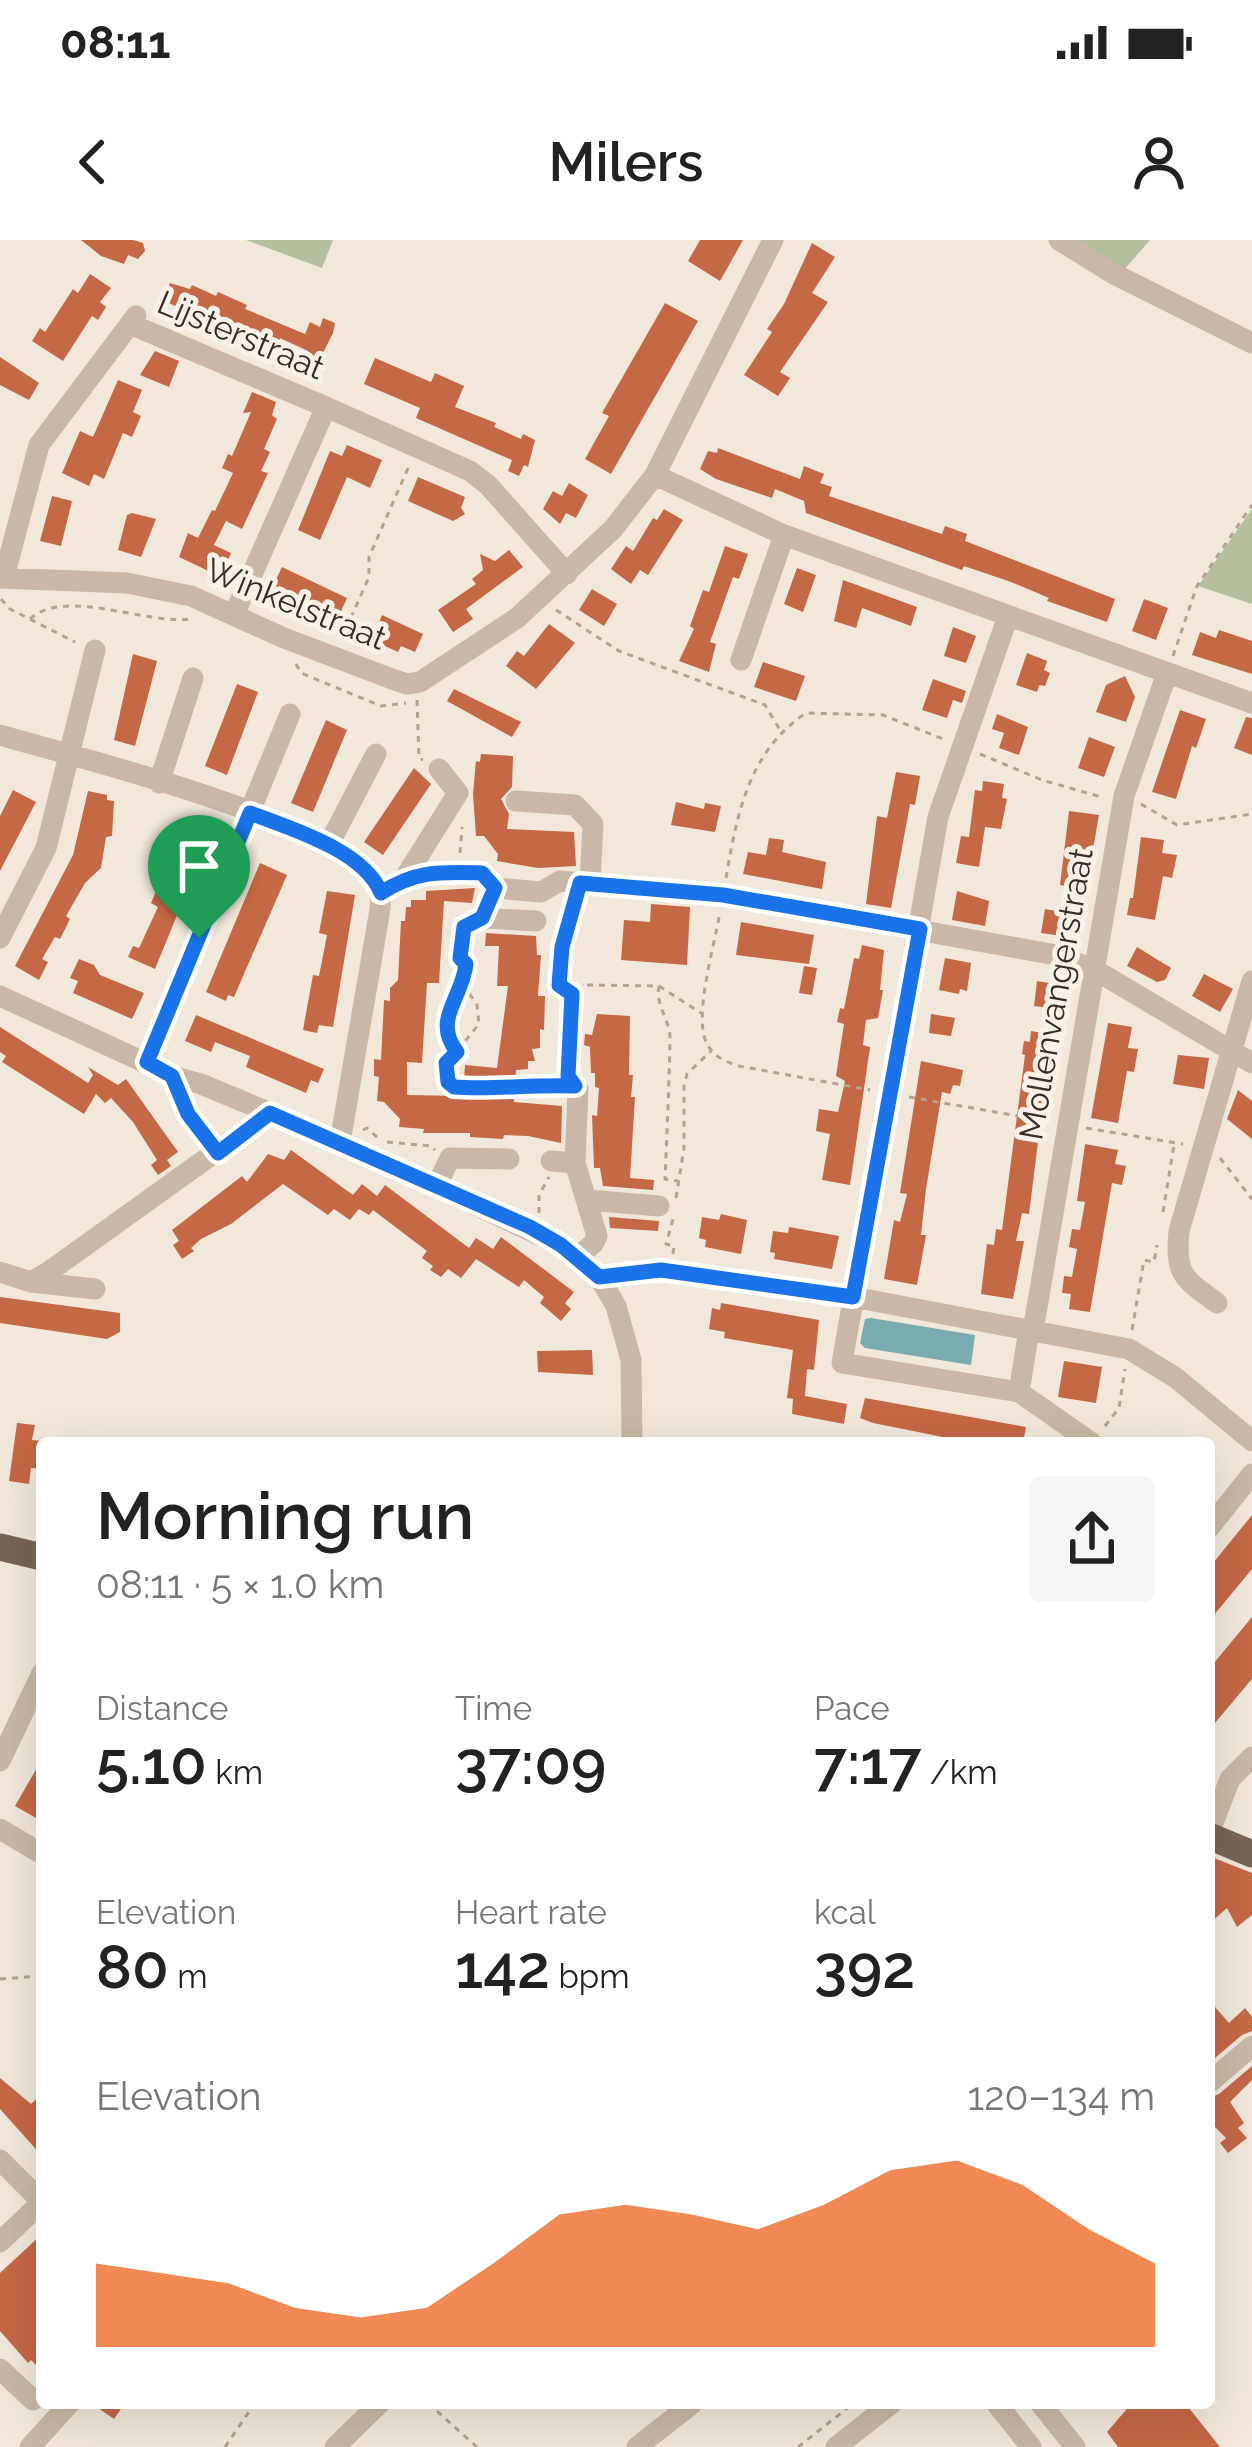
<!DOCTYPE html>
<html lang="en">
<head>
<meta charset="utf-8">
<style>
  body { margin:0; font-family:Raleway,sans-serif; background:#f6f6f6; color:#222; height:100vh; display:flex; flex-direction:column; font-size:45px; white-space:nowrap }
  * { box-sizing:border-box; margin:0 }
  p { font-size:39px; color:#767676 }
  .icon { flex:none; width:66px; height:66px; fill:none; stroke:currentColor; stroke-width:2; stroke-linecap:round; stroke-linejoin:round }
  .map { position:relative; flex:1; overflow:hidden }
  .side { position:absolute; left:36px; top:1197px; width:1179px; height:972px; display:flex; flex-direction:column; background:#fff; border-radius:12px; box-shadow:0 12px 48px #0002 }
  .side>* { flex:none }
  .pin { position:absolute; display:grid; place-items:center; width:102px; height:102px; color:#fff; margin:-123px -51px; border-radius:50% 50% 50% 0; rotate:-45deg; box-shadow:0 0 12px #0007 }
  .pin .icon { rotate:45deg }
  .round { display:grid; place-items:center; flex:none; width:126px; height:126px; border-radius:12px; background:#f6f6f6 }
  .head { display:flex; align-items:center; justify-content:space-between; height:204px; padding:0 60px }
  h1 { font-size:66px; font-weight:600; line-height:90px }
  .figures { display:grid; grid-template-columns:repeat(3,1fr); gap:18px; height:204px; padding:12px 60px }
  .figures div { display:grid; align-content:center }
  .figures b { font-size:60px; font-weight:600 }
  .figures small { font-size:33px; font-weight:400 }
  .figures p { font-size:33px }
  .chart { height:336px; padding:24px 60px }
  .chart p { display:flex; justify-content:space-between }
  .chart svg { width:100%; height:216px; margin-top:12px; fill:#ea580c; opacity:.7 }
  .status { display:flex; justify-content:space-between; align-items:center; height:84px; padding:0 60px; background:#fff; direction:ltr }
  .status svg { height:33px; fill:currentColor }
  header { display:flex; justify-content:space-between; align-items:center; height:156px; padding:0 60px; background:#fff; font-size:54px; font-weight:600 }
  .map>svg:first-child { display:block }
  .green { fill:#b3c09b }
  .water { fill:#7aabae }
  .building { fill:#c56846 }
  .lines { fill:none; stroke-linecap:round; stroke-linejoin:round }
  .path { stroke:#b5a291; stroke-width:3; stroke-dasharray:6 6; stroke-linecap:butt }
  .minor { stroke:#c9b8a7; stroke-width:21 }
  .major { stroke:#786459; stroke-width:27 }
  .route-casing { stroke:#fff; stroke-width:24 }
  .route { stroke:#1a73e8; stroke-width:15 }
  .labels { text-anchor:middle; dominant-baseline:central; stroke-width:10; stroke-linejoin:round; paint-order:stroke }
  .street-label { font-size:33px; fill:#362c28; stroke:#f9f1e7 }
</style>
</head>
<body>
<div class="status"><b>08:11</b><svg viewBox="0 0 49 12"><path d="M0 12V9h3v3zM5 12V6h3v6zM10 12V3h3v9zM15 12V0h3v12zM26 1h20v11H26zM47 4h2v5h-2z"/></svg></div>
<header><svg class="icon" aria-label="back" viewBox="0 0 24 24"><path d="M15 5l-7 7 7 7"/></svg>Milers<svg class="icon" aria-label="person" viewBox="0 0 24 24"><circle cx="12" cy="8" r="4"/><path d="M4 21q1-7 8-7t8 7"/></svg></header>
<div class="map">
<svg width="1252" height="2207" viewBox="0 0 1252 2207">
  <rect width="100%" height="100%" fill="#f1e8db"/>
  <path class="green" d="M246,0h87l-11,28z
    M1072,0h78l-27,31z
    M1252,269v95l-54,-18z"/>
  <path class="water" d="M871,1078l104,17 -4,30 -106,-17 -5,-5 5,-24z"/>
  <path class="building" d="M81,0h52l10,3 2,8 -7,8 -10,-4 -4,9 -23,-8z
    M700,0h43l-23,41 -32,-20z
    M812,3l23,14 -23,36 16,9 -48,70 10,6 -12,18 -34,-21 28,-43 -5,-3 17,-25z
    M90,34l21,14 -11,14 6,5 -8,13 -6,-4 -29,45 -31,-20 8,-13 5,4 28,-43 5,4z
    M170,43l20,6 2,-4 24,11 2,-4 29,13 -2,4 60,25 5,-12 10,5 3,-9 12,5 -2,10 -15,30 -12,-5 2,-7 -28,-13 -7,17 -56,-21 6,-14 -29,-13 -3,7 -28,-14z
    M665,63l33,18 -87,153 -26,-15 24,-43 -7,-3z
    M155,111l24,10 -10,26 -29,-12z
    M0,117l39,26 -10,17 -29,-15z
    M375,118l56,24 4,-9 29,13 -9,21 41,16 -2,4 27,12 2,-5 12,6 -7,27 -4,-2 -5,11 -11,-5 4,-11 -96,-42 4,-10 -56,-24z
    M118,140l24,10 -9,22 8,4 -9,21 -9,-4 -19,46 -10,-5 -5,12 -27,-13 18,-42 13,6z
    M252,152l24,10 -4,13 5,4 -13,30 6,3 -9,19 7,2 -26,56 -16,-8 -12,24 17,8 -10,24 -42,-20 9,-24 10,5 14,-28 3,1 18,-38 -11,-5 6,-14 4,2 19,-44 -8,1z
    M347,205l35,15 -12,28 -23,-11 -27,63 -22,-10 32,-79 12,5z
    M718,208l82,31 4,-13 20,8 -4,9 12,4 -3,9 113,38 3,-8 22,8 -2,7 150,58 -8,23 -60,-21 2,-3 -38,-16 -47,-16 -2,4 -156,-57 -2,-12 -29,-12 -3,9 -56,-19 -16,-10 8,-18 9,2z
    M418,237l47,20 -4,11 4,6 -12,7 -45,-20z
    M569,243l19,12 -12,23 -10,-5 -6,11 -17,-15 10,-18 9,5z
    M52,256l20,5 -11,45 -21,-5z
    M664,269l19,11 -35,55 -8,-5 -9,14 -20,-15 15,-23 7,5 20,-33 4,2z
    M132,273l24,6 -15,38 -23,-7 9,-35z
    M725,306l23,8 -9,25 -6,-2 -23,65 6,2 -7,28 -30,-11 15,-32 -4,-3 13,-36 6,2z
    M509,310l14,17 -57,42 7,10 -20,13 -15,-22 38,-26 -4,-5 11,-9 -3,-16 15,7z
    M282,327l65,31 -13,29 -66,-31z
    M797,328l19,7 -13,37 -19,-8z
    M843,340l74,27 -6,19 -49,-18 -6,20 -22,-7z
    M592,349l25,15 -13,22 -25,-16z
    M1144,359l24,9 -12,32 -24,-9z
    M382,375l41,19 -8,18 -14,-6 -3,6 -26,-12z
    M549,384l26,19 -39,46 -30,-23 11,-15 7,5z
    M953,387l23,9 -10,27 -22,-7z
    M1219,390l33,11v33l-60,-19 8,-23 16,6z
    M1027,413l20,8 -3,9 6,3 -5,13 -6,-1 -2,7 -21,-7z
    M133,414l24,7 -22,85 -21,-6z
    M763,422l42,14 -9,25 -42,-14z
    M1125,436l10,21 -9,25 -30,-10 10,-27z
    M933,439l33,12 -4,12 -9,-3 -6,18 -25,-8z
    M237,444l21,8 -31,83 -22,-9z
    M454,449l67,33 -9,15 -65,-36z
    M1180,470l26,9 -10,29 -4,-2 -16,53 -24,-7z
    M997,474l31,13 -9,28 -20,-7 5,-15 -12,-4z
    M1246,477l6,1v37l-18,-7z
    M326,480l21,10 -34,82 -22,-9z
    M1089,497l26,10 -11,30 -26,-9z
    M481,514l32,2 -1,31 -11,12 8,15 -2,15 67,3 2,34 -38,2 -41,-7 1,-7 -14,-18h-8l-3,-42 3,-33 4,1z
    M414,528l17,16 -48,71 -19,-13z
    M896,532l24,4 -5,29 -5,-1 -19,104 -25,-4 11,-88 10,2z
    M983,541l21,3 -2,14 5,1 -6,30 -16,-2 -6,40 -23,-4 5,-27 8,1 6,-47 7,1z
    M13,550l23,12 -36,69v-55z
    M88,551l19,4v5l7,1 -2,35 -6,1 -5,31 -16,15 -19,33 4,3 -10,20 -5,-2 -13,22 6,3 -9,18 -24,-14 58,-111z
    M676,562l28,7 1,-6 16,3 -6,26 -44,-7z
    M1069,571l30,4 -13,74 -26,-4z
    M193,583l19,7 -57,139 -27,-12 5,-11 6,2 19,-41 -7,-4 17,-40 -9,-3 5,-12 9,4 7,-19 7,3z
    M1141,597l23,3 -2,13 15,2 -5,23 -9,-2 -8,44 -28,-5 3,-17h3z
    M769,598l15,2 -2,12 44,10 -4,27 -79,-15 5,-22 18,3z
    M260,623l27,12 -53,122 -6,-2 -2,6 -20,-9z
    M475,648l-3,15 -28,-2 -5,82h-12l-5,80 -15,-1v33l56,1 2,-31 32,3 11,-82h-11l2,-40h-14l1,-13 50,3 1,19h4l-3,41h7l-1,34 -4,-1v19l-8,1 3,12h-7v8l-12,1 -2,32 48,4 -1,37 -33,-7 -24,-1 -1,4 -33,-2v-4h-47l1,-4 -25,-2 1,-8 -16,-17 -7,-1 2,-24 -5,-1v-17l7,1 3,-60 6,1v-13l8,-8 3,-59h4l1,-14h5v-7h15v-9z
    M327,651l28,4 -22,132 -14,-2 -2,8 -14,-3 10,-55 6,1 8,-41 -8,-2z
    M957,651l32,10 -4,25 -33,-6z
    M651,664l39,3 -3,58 -66,-5 3,-40 26,2z
    M1045,669l36,6 -4,23 -36,-5z
    M741,682l73,13 -5,29 -73,-9z
    M862,705l22,5 -4,40h3l-5,28 -12,2 -3,25 7,2 -20,138 -28,-5 8,-46 -14,-3 3,-22 19,3 7,-31 -9,-5 8,-52 -7,-2 3,-14 4,1 10,-51 5,1z
    M1137,707l34,21 -6,12 -8,2 -30,-16z
    M945,718l26,5 -4,28 -7,-2 -1,5 -20,-4z
    M79,719l15,6 6,10 44,18 -12,26 -59,-26 5,-12 -8,-3z
    M804,726l13,2 -5,27 -13,-2z
    M1204,734l29,15 -13,23 -28,-16z
    M1037,741l24,4 5,8 -3,17 -29,-4z
    M597,774l33,2 -1,59h4l-2,22h4l-5,81 24,2 -1,10 -50,-4 -3,-18h-6l-2,-53 5,1 2,-28 -4,-1v-14h-4l-1,-26 -6,-2 1,-11 7,1z
    M931,774l24,4 -4,18 -22,-3z
    M196,775l128,54 -6,14 -7,-3 -5,13 -60,-26 4,-11 -35,-14 -4,10 -26,-11z
    M1108,783l24,4 -4,21 10,1 -4,23 -7,-1 -9,52 -27,-5z
    M0,787l88,56 5,-8 -5,-8 30,18 8,-6 52,73 -11,8 4,6 -13,9 -7,-10 6,-5 -24,-38 -22,-24 -6,5 -9,-9 -12,20 -82,-52 4,-6 -6,-4z
    M1031,791l28,5 -12,74h-5l-13,104 -7,-1 -6,28h8l-11,58 -32,-5 6,-50 7,1 2,-16 6,1 23,-175 -3,-1 2,-13 6,1z
    M1178,815l31,3 -5,31 -31,-5z
    M921,821l42,9 -3,16 -7,-1 -3,9 -8,-2 -16,97 -5,46h5l-9,50 -33,-6 10,-59 6,2 7,-28 -7,-1z
    M1238,850l14,11v38l-25,-20z
    M1085,904l33,6 -3,14 11,2 -4,19 -10,-2 -22,129 -21,-3 2,-15 -9,-1 2,-17 8,1 5,-28 -8,-2 3,-18 8,1 5,-28 -8,-1z
    M291,910l62,45 9,-11 15,12 8,-11 84,63 7,-10 17,11 8,-12 73,55 -9,11 6,6 -10,12 -21,-18 4,-6 -20,-17 -5,7 -43,-28 -15,19 -13,-9 -7,8 -11,-7 3,-4 -11,-8 5,-7 -54,-41 -4,5 -10,-6 -9,11 -16,-11 -6,6 -45,-31 -52,40 -30,15 -10,9 3,3 -12,8 -9,-14 6,-4 -7,-11 70,-54 5,6 21,-28 16,6z
    M721,974l26,6 -6,34 -36,-7 1,-7 -7,-2 3,-21 17,3z
    M609,977l50,4 -1,10 -48,-3z
    M789,987l50,9 -7,33 -58,-10 1,-6 -5,-1 3,-21 15,2z
    M0,1057l120,16v19l-13,7 -107,-16z
    M721,1063l98,17 -5,50 -7,-1 -2,27 42,8 -3,20 -52,-10 1,-15 -6,-1 6,-48 -69,-12 1,-6 -16,-3 3,-21 8,2z
    M592,1110l1,25 -55,-3 -1,-21z
    M1064,1121l38,6 -6,36 -38,-6z
    M865,1158l161,29 -3,16 -55,-1 -95,-19 -13,-5z
    M17,1183l18,2 -3,15 10,1v28l-11,-1 -2,16 -20,-3z
    M1252,1275v54l-43,52v-53z
    M1252,1377v62l-43,51v-61z
    M42,1519v49l-6,10 -21,-12z
    M1209,1616l43,17v42l-15,12 -10,-19 -18,16z
    M1209,1760l20,23 16,-15 7,9v14l-10,4 -33,28z
    M1252,1826v14l-22,22 14,21 -6,5 9,10 -19,15 -8,-10 6,-5 -17,-17v-23l10,-4z
    M0,1838l31,26 11,-11v63l-42,-47z
    M42,1994v137l-11,-11 -3,3 -28,-32v-58z
    M91,2163h34l-11,16z
    M1132,2163h53l35,44h-102l-11,-15z"/>
  <g class="lines">
    <path class="path" d="M1,359l9,10 65,33
      M556,370l63,41 146,54 15,25
      M30,379c35,-32 116,6 161,0
      M341,400l28,-63v-20l40,-91
      M1173,416l24,-70 55,-81
      M296,424l5,9 80,33 25,-3
      M417,460l2,58 4,2
      M980,514l62,26 59,17
      M1141,564l36,21 75,-11
      M460,613l2,-26
      M726,638c11,-65 23,-127 80,-165l77,2 60,24
      M719,677c-5,30 -26,101 -12,127 7,13 19,18 32,22l131,24
      M465,687l-5,31 6,6c-4,36 -34,56 -9,87l-11,12 2,19 6,5 56,3 11,-6 31,1
      M565,699l10,-37
      M587,745l72,1 42,27
      M659,746c-4,20 12,35 11,54 -1,47 -3,93 -5,139l13,2
      M458,810l21,-26 -2,-19 -12,-18
      M909,857l138,24
      M1086,888l97,16
      M363,890l4,-2 11,10
      M387,902l44,4 4,4
      M1220,918l32,41
      M676,958l8,-50v-62l3,-12 24,-23
      M1163,972l11,-67
      M539,973v-18l10,-18
      M673,1014l1,-8 -8,-2 7,-25
      M1132,1090l12,-70 10,2 3,-17
      M1105,1186l14,-18 6,-39
      M0,1739l42,-3
      M428,2163l49,44
      M225,2207l30,-44
      M798,2207l56,-44"/>
    <path class="minor" d="M1059,0l55,34 138,69
      M130,84l196,83
      M655,235l129,60 468,168
      M4,337l35,-132 97,-129
      M0,338l127,5 64,13 93,42 108,41 15,5 13,-2 97,-64 96,-89 42,-54 118,-235
      M234,375l92,-208 144,64 18,14 79,89
      M1008,376l-70,201 -96,546 177,29 73,51
      M741,420l43,-125
      M0,495c87,25 319,82 374,145 12,14 4,37 2,53l-36,209
      M159,543l34,-105
      M516,561l59,4 18,19 -3,59
      M329,604l47,-90
      M404,639l54,-86 -19,-24
      M495,648l-13,30 54,3
      M381,653c33,-21 62,-21 101,-20l13,15 46,4 19,-11 163,14 333,60 39,15 157,93
      M0,698l46,-90 49,-198
      M563,715l-4,30 13,9 -4,81 10,14 -3,74 22,73 -4,8 -17,14
      M0,756l157,72
      M147,822l143,-348
      M172,836l29,8 139,58 221,103 38,32 17,29 15,54 1,83
      M172,836l16,38 30,39
      M551,921l24,2
      M437,945l13,-27 59,1
      M588,960l71,6
      M0,1032l31,10 16,-9 223,-160
      M599,1037l62,-7 192,27 276,52 47,29 76,63
      M31,1042l64,7
      M1217,1063c-34,-25 -42,-28 -38,-72l73,-250
      M1033,1091l91,-535 43,-123
      M1019,1152l10,-62
      M1209,1288l43,-54
      M0,1521l42,-88
      M0,1589l42,25
      M1209,1593l21,-54 22,-22
      M1209,1843l43,-37
      M0,1920l42,42
      M0,2002l42,-40
      M0,2129l33,31
      M996,2163l35,44
      M1040,2163l35,44
      M30,2207l40,-44
      M335,2207l45,-44
      M637,2207l56,-44
      M836,2207l56,-44"/>
    <path class="major" d="M0,1307l42,10
      M1209,1596l43,18"/>
  </g>
  <g class="lines">
    <g class="route-casing">
      <path id="route" d="M250,573c39,15 114,37 131,80 35,-23 60,-21 101,-20l13,15 -13,30 -18,9 -4,31 6,6c-4,36 -34,55 -9,88l-11,11 2,19 6,5c42,3 78,-3 121,-1l-7,-10 4,-82 -13,-9 3,-38 18,-64 143,12 197,34 -67,368 -192,-27 -62,7 -38,-32 -31,-18 -260,-114 -52,40 -30,-39 -16,-38 -25,-14z"/>
    </g>
    <use href="#route" class="route"/>
  </g>
  <g class="labels">
    <g class="street-label">
      <text transform="translate(241 95) rotate(23)">Lijsterstraat</text>
      <text transform="translate(296 364) rotate(22)">Winkelstraat</text>
      <text transform="translate(1056 754) rotate(-80)">Mollenvangerstraat</text>
    </g>
  </g>
</svg>
<div class="pin" style="left:199px;top:698px;background:#1e9e55"><svg class="icon" aria-label="arrive" viewBox="0 0 24 24"><path d="M6 21V4h12l-3 4 3 4H6"/></svg></div>
<section class="side">
<div class="head"><div><h1>Morning run</h1><p>08:11 · 5 × 1.0 km</p></div><a class="round"><svg class="icon" aria-label="share" viewBox="0 0 24 24"><path d="M12 15V3M7 8l5-5 5 5M5 13v7h14v-7"/></svg></a></div>
<div class="figures">
<div><p>Distance</p><b>5.10<small> km</small></b></div>
<div><p>Time</p><b>37:09</b></div>
<div><p>Pace</p><b>7:17<small> /km</small></b></div>
</div>
<div class="figures">
<div><p>Elevation</p><b>80<small> m</small></b></div>
<div><p>Heart rate</p><b>142<small> bpm</small></b></div>
<div><p>kcal</p><b>392</b></div>
</div>
<div class="chart"><p><span>Elevation</span>120–134 m</p>
<svg viewBox="0 0 160 44" preserveAspectRatio="none"><path d="M0 44V27L10 29L20 31L30 36L40 38L50 36L60 27L70 17L80 15L90 17L100 20L110 15L120 8L130 6L140 11L150 20L160 27V44z"/></svg>
</div>
</section>
</div>
</body>
</html>
